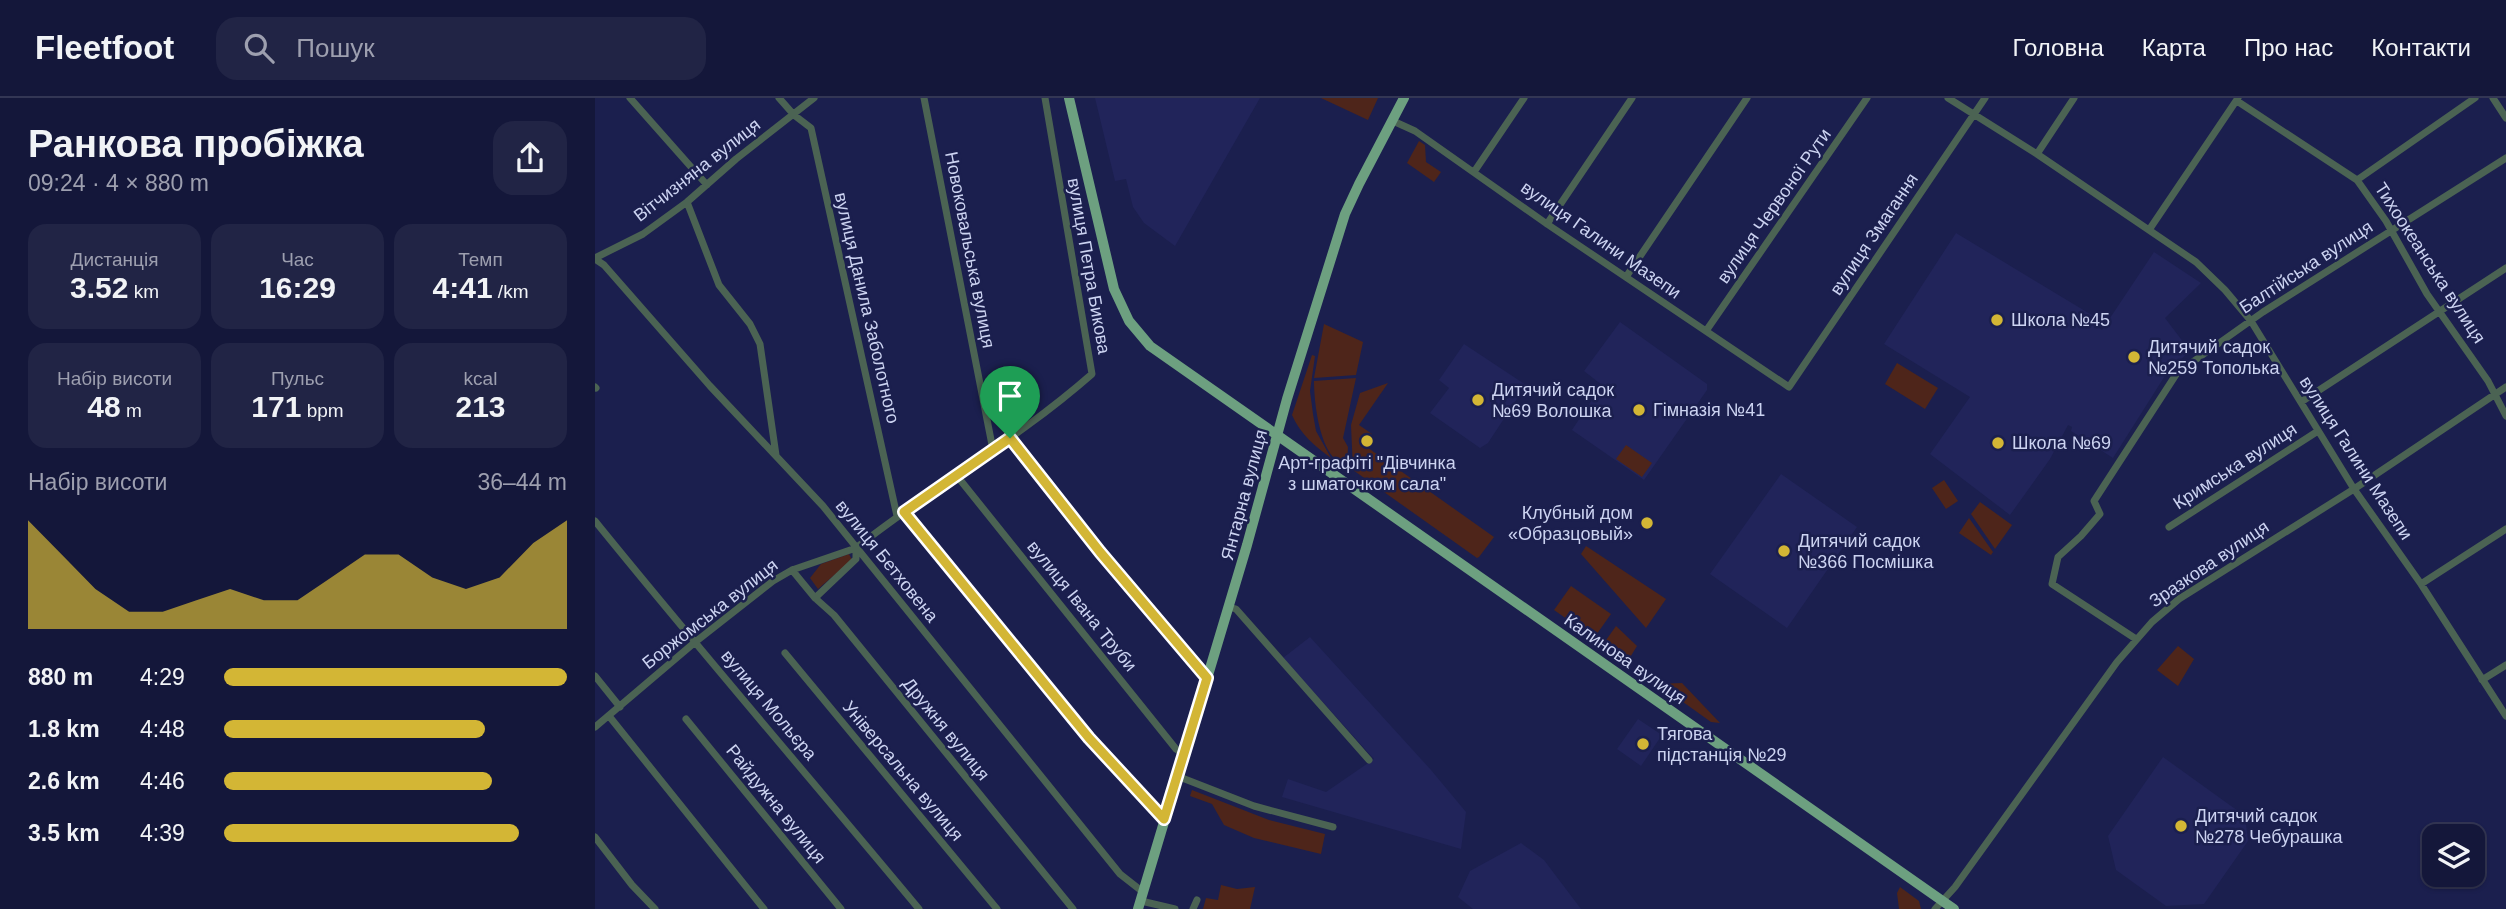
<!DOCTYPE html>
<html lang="uk">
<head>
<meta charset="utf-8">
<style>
  body { margin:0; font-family:Helvetica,sans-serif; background:#212445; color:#f1f3f6; height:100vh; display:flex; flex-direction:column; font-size:26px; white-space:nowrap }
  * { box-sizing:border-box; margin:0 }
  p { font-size:23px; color:#9d9faf }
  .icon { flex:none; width:38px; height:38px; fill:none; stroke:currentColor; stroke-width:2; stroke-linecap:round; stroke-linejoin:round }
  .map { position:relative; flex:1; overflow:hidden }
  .sheet { display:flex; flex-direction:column; background:#14173a; width:595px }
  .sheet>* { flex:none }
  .tools { position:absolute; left:1827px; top:726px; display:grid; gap:14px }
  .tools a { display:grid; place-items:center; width:63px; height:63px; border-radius:14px; background:#14173a; box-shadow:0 2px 5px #0004,0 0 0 2px #333654; font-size:35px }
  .pin { position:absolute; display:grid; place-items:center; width:60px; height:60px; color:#fff; margin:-72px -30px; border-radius:50% 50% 50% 0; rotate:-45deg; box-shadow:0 0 7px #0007 }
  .pin .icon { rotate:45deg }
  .round { display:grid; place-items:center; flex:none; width:74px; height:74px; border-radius:21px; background:#212445 }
  .overview { display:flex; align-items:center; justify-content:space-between; height:119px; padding:0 28px }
  h1 { font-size:38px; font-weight:800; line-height:52px }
  .stats { display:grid; grid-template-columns:repeat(3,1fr); gap:10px; height:119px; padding:7px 28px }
  .stats div { display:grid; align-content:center; border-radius:18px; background:#212445; text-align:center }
  .stats b { font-size:30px; font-weight:800 }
  .stats small { font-size:19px; font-weight:400 }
  .stats p { font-size:19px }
  .chart { height:196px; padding:14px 28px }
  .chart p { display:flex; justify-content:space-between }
  .chart svg { width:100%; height:126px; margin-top:7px; fill:#d3b635; opacity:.7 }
  ul { padding:0 28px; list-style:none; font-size:23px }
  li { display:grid; grid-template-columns:112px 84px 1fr; align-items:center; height:52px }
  li i { height:18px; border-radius:9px; background:#d3b635 }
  header { display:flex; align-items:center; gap:42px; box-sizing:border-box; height:98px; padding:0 35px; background:#14173a; border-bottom:2px solid #333654 }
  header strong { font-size:33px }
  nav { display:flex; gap:38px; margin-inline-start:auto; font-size:24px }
  .search { width:490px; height:63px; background:#212445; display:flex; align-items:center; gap:18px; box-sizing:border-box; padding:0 24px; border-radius:21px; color:#9d9faf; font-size:26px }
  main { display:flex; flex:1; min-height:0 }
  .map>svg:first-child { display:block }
  .built { fill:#21245a }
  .green { fill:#4e251a }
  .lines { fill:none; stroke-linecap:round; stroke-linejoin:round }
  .minor { stroke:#4b6353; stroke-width:7 }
  .major { stroke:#6da080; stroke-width:10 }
  .route-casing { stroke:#fff; stroke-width:14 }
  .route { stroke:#d3b635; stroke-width:9 }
  .poi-dot { fill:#d3b635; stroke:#1b1f4e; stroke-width:2.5 }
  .labels { text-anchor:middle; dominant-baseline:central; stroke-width:5; stroke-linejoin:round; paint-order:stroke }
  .street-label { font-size:18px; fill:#ccd3f1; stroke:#1b1f4e }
  .poi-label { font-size:18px; fill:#ccd3f1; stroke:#1b1f4e; text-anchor:start }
</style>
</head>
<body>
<header>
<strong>Fleetfoot</strong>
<div class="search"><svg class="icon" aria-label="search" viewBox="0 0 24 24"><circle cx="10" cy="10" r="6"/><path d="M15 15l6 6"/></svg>Пошук</div>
<nav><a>Головна</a><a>Карта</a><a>Про нас</a><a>Контакти</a></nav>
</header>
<main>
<section class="sheet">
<div class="overview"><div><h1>Ранкова пробіжка</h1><p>09:24 · 4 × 880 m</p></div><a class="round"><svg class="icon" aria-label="share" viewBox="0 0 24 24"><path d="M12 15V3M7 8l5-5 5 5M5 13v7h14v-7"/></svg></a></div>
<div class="stats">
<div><p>Дистанція</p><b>3.52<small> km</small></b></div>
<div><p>Час</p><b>16:29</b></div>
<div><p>Темп</p><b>4:41<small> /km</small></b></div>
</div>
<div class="stats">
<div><p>Набір висоти</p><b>48<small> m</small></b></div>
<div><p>Пульс</p><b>171<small> bpm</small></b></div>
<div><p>kcal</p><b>213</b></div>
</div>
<div class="chart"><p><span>Набір висоти</span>36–44 m</p>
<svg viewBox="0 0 160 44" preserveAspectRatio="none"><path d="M0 44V6L10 18L20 30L30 38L40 38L50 34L60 30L70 34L80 34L90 26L100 18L110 18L120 26L130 30L140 26L150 14L160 6V44z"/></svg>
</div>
<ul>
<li><b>880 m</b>4:29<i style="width:100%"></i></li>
<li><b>1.8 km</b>4:48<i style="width:76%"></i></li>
<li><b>2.6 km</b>4:46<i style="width:78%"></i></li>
<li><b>3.5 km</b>4:39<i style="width:86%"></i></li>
</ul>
</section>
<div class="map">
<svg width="1911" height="811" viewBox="0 0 1911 811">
  <rect width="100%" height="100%" fill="#1b1f4e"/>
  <path class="built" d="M500,0h165l-85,148 -31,-23 -11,-16 -7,-28 -11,2z
    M1361,135l139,84 -3,6 10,7 52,-78 47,31 -36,35 25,33 -22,20 -55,87 -42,-27 1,-4 -4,-2 -18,34 -40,56 -80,-61 40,-57 -86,-53z
    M1025,224l87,62v6l-63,90 -72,-50 30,-45 -18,-14z
    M869,246l62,41 -38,58 -8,5 -50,-35 19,-25 -10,-8z
    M1186,376l76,53 -70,101 -77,-54z
    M715,539l121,133 35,42 -5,37 -179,-52 6,-18 38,13 48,-33 -91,-101z
    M1043,621l24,16 -21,31 -24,-17z
    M1568,659l82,59 3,25 -44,63 -38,2 -50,-36 -8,-34z
    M926,745l23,17 37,49h-108l-15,-12 12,-26z"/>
  <path class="green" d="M726,0h57l-10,22z
    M824,43l6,4 1,17 15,10 -7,10 -27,-19z
    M729,226l39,18 -7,33 -42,3z
    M717,257l3,1 -5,35 3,23 3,17 15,27c-16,-12 -31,-24 -39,-43z
    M1302,265l41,25 -13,21 -40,-25z
    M761,280l-13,60 5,9 -1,18c-27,-3 -33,-63 -33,-84z
    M793,285l-29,42 13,9 -8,11 130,92 -15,20 -2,1 -124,-88 -2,-45 9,-32z
    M1031,347l26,18 -10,14 -26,-18z
    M1349,382l14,21 -12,8 -14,-21z
    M1385,404l32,23 -17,24 -24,-35z
    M1374,420l24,34 -2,3 -32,-22z
    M991,448l80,53 -20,29 -65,-74z
    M254,456l3,6 -34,29 -8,-11 11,-14z
    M976,488l40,28 -17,24 -40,-28z
    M1021,528l21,20 -8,13 -25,-16z
    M1583,548l16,13 -16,27 -21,-16z
    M1087,585l38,40 -9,-1 -53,-38z
    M597,692l77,30 56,14 -4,20 -67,-16 -30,-13 -12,-21 -22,-8z
    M626,787l16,4 18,-2 -5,22h-47l3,-11 12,2z
    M1305,789l19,14 2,8h-22l-2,-16z"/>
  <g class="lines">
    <path class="minor" d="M35,0l77,87
      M184,0l15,17 17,13 86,388
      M329,0l69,352
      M1353,0l89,56 159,108 29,28 26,31 103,168 67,95 85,132
      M1898,0l13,20
      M1642,3l120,79 29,41 41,73 61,87 18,35
      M798,23l22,10 132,93 242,163 196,-289
      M1442,56l37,-56
      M879,74l50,-74
      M1762,82l118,-82
      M92,104l32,83 31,39 10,20 16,111
      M952,126l85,-126
      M1554,132l89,-132
      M0,160l48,-24 44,-32 49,-43 78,-61
      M0,161l9,6 106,121 113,120 297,368 23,18
      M1031,179l121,-179
      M1111,233l161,-233
      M0,289l1,1
      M1706,304l205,-134
      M415,340l90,114 107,126
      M362,378l219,273 8,5
      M309,414l185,227 75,80
      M0,423c106,131 216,258 324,388
      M1574,429l149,-96
      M197,472l23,28 19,17 239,294
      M1826,486l85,-55
      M220,500l41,-39v-11c76,-60 162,-109 236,-174l-47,-276
      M634,509l7,2 133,151
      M1541,541l-84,-55 6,-27 23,-21 19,-22 -6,-13 83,-128 86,-61 243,-154
      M190,555l212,256
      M0,578l25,31
      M1887,582l24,-15
      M14,618l155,193
      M91,621l155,190
      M0,629l99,-84 79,-62 19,-11 64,-22
      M582,678l77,30 79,21
      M0,739l37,48 23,24
      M546,803l34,8
      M598,811l4,-9
      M1340,811l20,-22 162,-225 35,-40 27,-23 175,-110 152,-102"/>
    <path class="major" d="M474,0l45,191 15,32 21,25 804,563
      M543,811l109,-364 40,-146 58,-185 14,-30 45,-86"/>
  </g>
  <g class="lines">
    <g class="route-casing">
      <path id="route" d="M415,340l90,114 107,126 -43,141 -75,-81 -185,-226z"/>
    </g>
    <use href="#route" class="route"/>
  </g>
  <g class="poi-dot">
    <circle cx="1402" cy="222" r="7"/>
    <circle cx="1539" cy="259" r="7"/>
    <circle cx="883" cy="302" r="7"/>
    <circle cx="1044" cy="312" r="7"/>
    <circle cx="772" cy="343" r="7"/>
    <circle cx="1403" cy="345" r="7"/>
    <circle cx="1052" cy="425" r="7"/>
    <circle cx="1189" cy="453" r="7"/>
    <circle cx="1048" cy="646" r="7"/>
    <circle cx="1586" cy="728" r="7"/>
  </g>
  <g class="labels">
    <g class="street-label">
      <text transform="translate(102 72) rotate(-38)">Вітчизняна вулиця</text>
      <text transform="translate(1179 108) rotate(-55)">вулиця Червоної Рути</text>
      <text transform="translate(1279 136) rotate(-56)">вулиця Змагання</text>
      <text transform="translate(1006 142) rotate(35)">вулиця Галини Мазепи</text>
      <text transform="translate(375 152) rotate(79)">Новоковальська вулиця</text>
      <text transform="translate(1835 165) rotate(57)">Тихоокеанська вулиця</text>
      <text transform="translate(494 168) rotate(80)">вулиця Петра Бикова</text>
      <text transform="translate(1711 169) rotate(-33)">Балтійська вулиця</text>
      <text transform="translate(272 210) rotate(77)">вулиця Данила Заболотного</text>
      <text transform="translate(1761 360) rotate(57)">вулиця Галини Мазепи</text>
      <text transform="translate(1640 368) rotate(-33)">Кримська вулиця</text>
      <text transform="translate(649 397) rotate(-75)">Янтарна вулиця</text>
      <text transform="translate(292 463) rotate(51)">вулиця Бетховена</text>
      <text transform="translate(1614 466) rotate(-34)">Зразкова вулиця</text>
      <text transform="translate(487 508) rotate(51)">вулиця Івана Труби</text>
      <text transform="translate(115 516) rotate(-38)">Боржомська вулиця</text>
      <text transform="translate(1030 561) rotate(35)">Калинова вулиця</text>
      <text transform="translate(174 607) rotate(50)">вулиця Мольєра</text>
      <text transform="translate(351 631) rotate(51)">Дружня вулиця</text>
      <text transform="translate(308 673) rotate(50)">Універсальна вулиця</text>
      <text transform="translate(181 706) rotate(51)">Райдужна вулиця</text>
    </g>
    <g class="poi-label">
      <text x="1416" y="222">Школа №45</text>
      <text x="1553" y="249">Дитячий садок<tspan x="1553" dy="21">№259 Тополька</tspan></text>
      <text x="897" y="292">Дитячий садок<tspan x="897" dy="21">№69 Волошка</tspan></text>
      <text x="1058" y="312">Гімназія №41</text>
      <text x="1417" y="345">Школа №69</text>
      <text x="772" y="365" text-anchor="middle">Арт-графіті "Дівчинка<tspan x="772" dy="21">з шматочком сала"</tspan></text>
      <text x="1038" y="415" text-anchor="end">Клубный дом<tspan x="1038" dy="21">«Образцовый»</tspan></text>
      <text x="1203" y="443">Дитячий садок<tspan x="1203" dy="21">№366 Посмішка</tspan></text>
      <text x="1062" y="636">Тягова<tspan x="1062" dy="21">пiдстанцiя №29</tspan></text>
      <text x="1600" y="718">Дитячий садок<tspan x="1600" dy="21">№278 Чебурашка</tspan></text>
    </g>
  </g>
</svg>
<div class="tools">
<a><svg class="icon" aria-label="layers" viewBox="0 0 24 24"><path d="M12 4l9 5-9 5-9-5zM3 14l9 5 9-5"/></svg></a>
</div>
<div class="pin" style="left:415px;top:340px;background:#1e9e55"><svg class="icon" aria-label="arrive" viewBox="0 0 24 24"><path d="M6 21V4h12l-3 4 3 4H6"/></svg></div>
</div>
</main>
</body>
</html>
